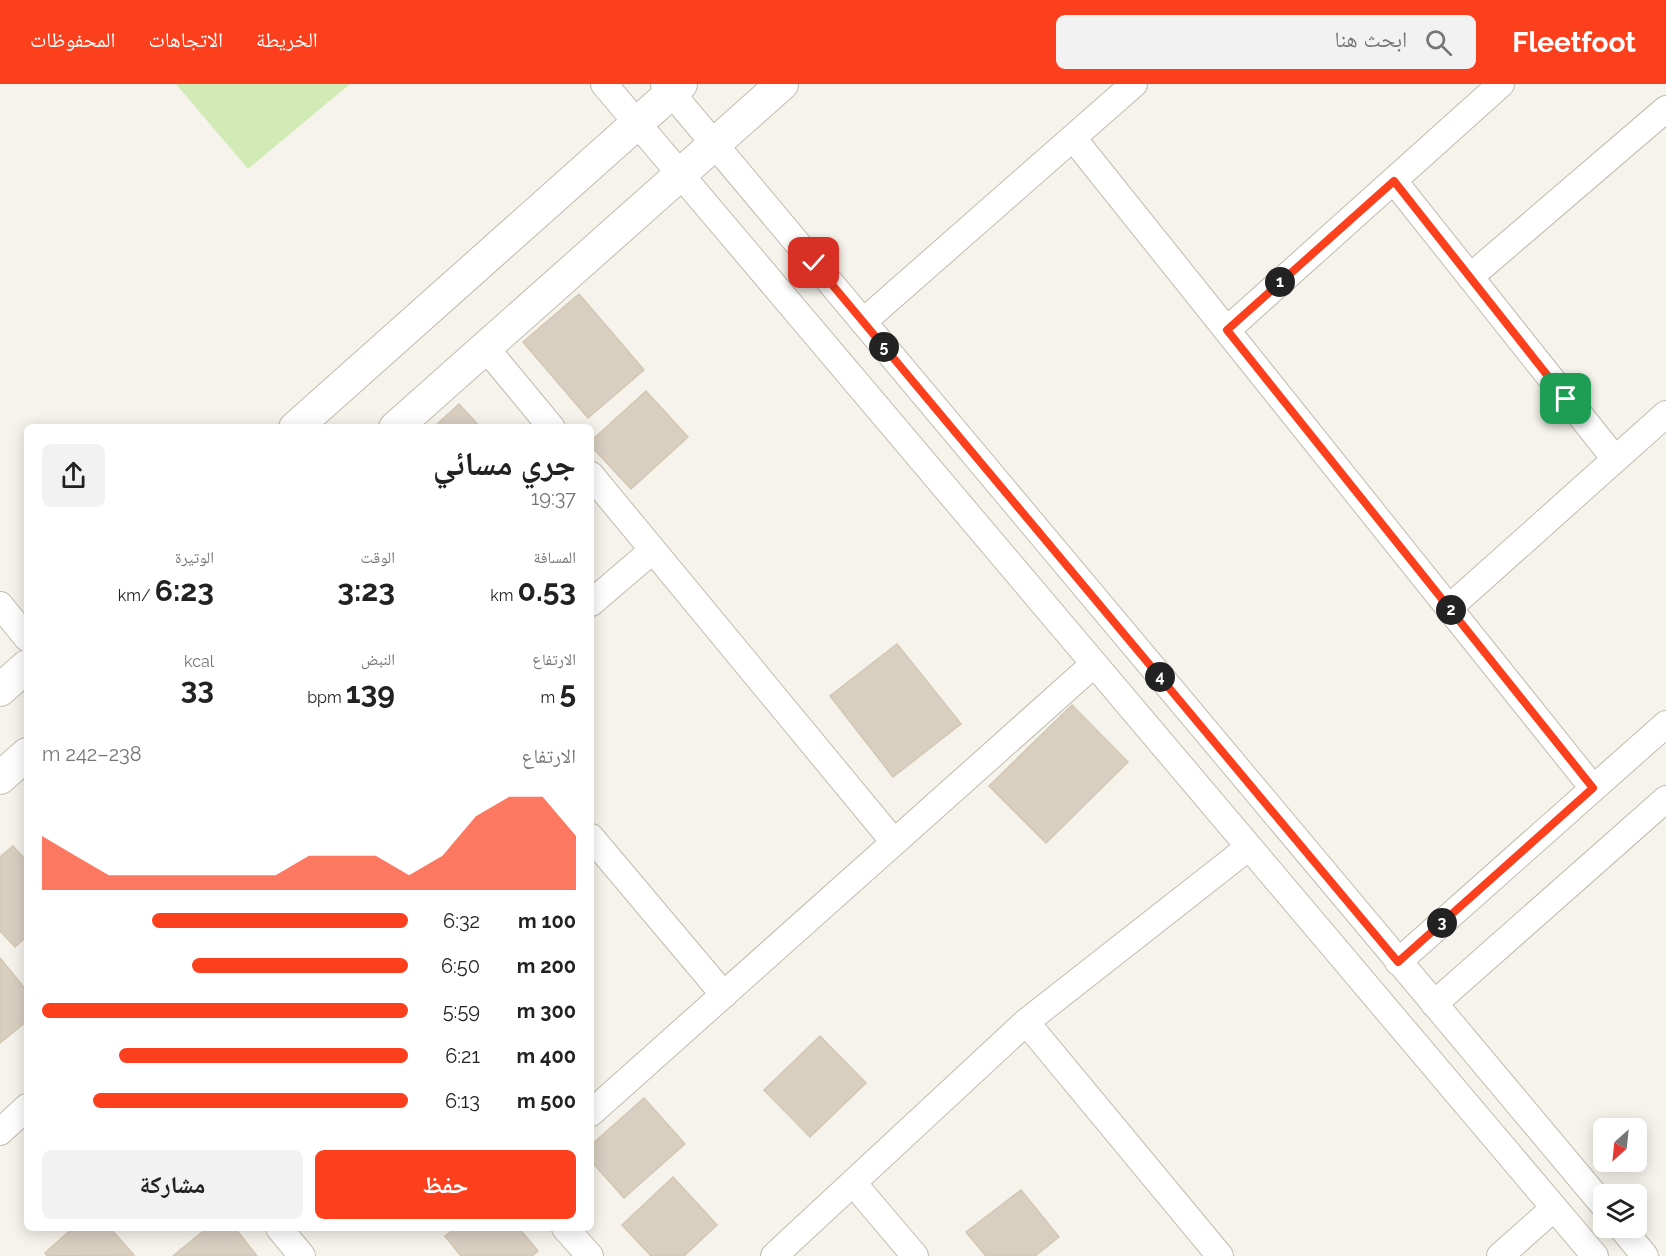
<!DOCTYPE html>
<html lang="ar">
<head>
<meta charset="utf-8">
<style>
  body { margin:0; font-family:Raleway,"Noto Naskh Arabic",sans-serif; background:#f2f2f2; color:#222; direction:rtl; height:100vh; display:flex; flex-direction:column; font-size:22px; white-space:nowrap }
  * { box-sizing:border-box; margin:0 }
  p { font-size:20px; color:#767676 }
  .icon { flex:none; width:33px; height:33px; fill:none; stroke:currentColor; stroke-width:2; stroke-linecap:round; stroke-linejoin:round }
  .map { position:relative; flex:1; overflow:hidden; direction:ltr }
  .details { position:absolute; left:24px; top:340px; width:570px; height:807px; display:flex; flex-direction:column; background:#fff; border-radius:9px; box-shadow:0 3px 15px #0003; direction:rtl }
  .details>* { flex:none }
  .needle { width:39px; rotate:207deg }
  .controls { position:absolute; left:1593px; top:1034px; display:grid; gap:12px }
  .controls a { display:grid; place-items:center; width:54px; height:54px; border-radius:9px; background:#fff; box-shadow:0 3px 15px #0003; font-size:30px }
  .pin { position:absolute; display:grid; place-items:center; width:51px; height:51px; color:#fff; margin:-26px; border-radius:12px; box-shadow:0 3px 9px #0006 }
  .km { position:absolute; width:30px; height:30px; margin:-15px; border-radius:50%; background:#222; color:#fff; font-size:16px; line-height:30px; text-align:center }
  .round { display:grid; place-items:center; flex:none; width:63px; height:63px; border-radius:9px; background:#f2f2f2 }
  .headline { display:flex; align-items:center; justify-content:space-between; height:102px; padding:0 18px }
  h1 { font-size:33px; font-weight:700; line-height:45px }
  .stats { display:grid; grid-template-columns:repeat(3,1fr); gap:9px; height:102px; padding:6px 18px }
  .stats div { display:grid; align-content:center }
  .stats b { font-size:30px; font-weight:700 }
  .stats small { font-size:16px; font-weight:400 }
  .stats p { font-size:16px }
  .chart { height:168px; padding:12px 18px }
  .chart p { display:flex; justify-content:space-between }
  .chart svg { width:100%; height:108px; margin-top:6px; fill:#fc3f1d; opacity:.7 }
  .cta { display:flex; gap:12px; margin-top:auto; padding:12px 18px }
  .cta a { flex:1; height:69px; border-radius:9px; background:#fc3f1d; color:#fff; font-size:24px; font-weight:700; line-height:69px; text-align:center }
  .cta a+a { background:#f2f2f2; color:#222 }
  ul { padding:0 18px; list-style:none; font-size:20px }
  li { display:grid; grid-template-columns:96px 72px 1fr; align-items:center; height:45px }
  li i { height:15px; border-radius:8px; background:#fc3f1d }
  header { display:flex; align-items:center; gap:36px; box-sizing:border-box; height:84px; padding:0 30px; background:#fc3f1d; color:#fff }
  header strong { font-size:28px }
  nav { display:flex; gap:33px; margin-inline-start:auto; font-size:21px }
  .search { width:420px; height:54px; background:#f2f2f2; display:flex; align-items:center; gap:15px; box-sizing:border-box; padding:0 21px; border-radius:9px; color:#767676; font-size:22px }
  .map>svg:first-child { display:block }
  .green { fill:#d2eab5 }
  .building { fill:#d8cfc1; stroke:#d3c7b4; stroke-width:1.5 }
  .lines { fill:none; stroke-linecap:round; stroke-linejoin:round }
  .minor-casing { stroke:#c2bbae; stroke-width:28 }
  .tertiary-casing { stroke:#c2bbae; stroke-width:34 }
  .minor { stroke:#fff; stroke-width:26 }
  .tertiary { stroke:#fff; stroke-width:32 }
  .route-casing { stroke:#fff; stroke-width:12 }
  .route { stroke:#fc3f1d; stroke-width:8 }
</style>
</head>
<body>
<header>
<strong>Fleetfoot</strong>
<div class="search"><svg class="icon" aria-label="search" viewBox="0 0 24 24"><circle cx="10" cy="10" r="6"/><path d="M15 15l6 6"/></svg>ابحث هنا</div>
<nav><a>الخريطة</a><a>الاتجاهات</a><a>المحفوظات</a></nav>
</header>
<div class="map">
<svg width="1666" height="1172" viewBox="0 0 1666 1172">
  <rect width="100%" height="100%" fill="#f6f3ec"/>
  <path class="green" d="M176,0h174l-102,85z"/>
  <path class="building" d="M579,210l65,76 -56,48 -65,-76z
    M646,307l42,46 -57,52 -40,-43v-5z
    M459,320l22,24h-48z
    M897,560l64,80 -68,53 -63,-81z
    M1072,621l56,57 -82,81 -57,-57z
    M13,762l14,15v75l-12,11 -15,-16v-74z
    M0,874l27,33v30l-27,22z
    M820,952l46,47 -56,54 -46,-47z
    M644,1014l41,46 -61,54 -33,-37v-16z
    M673,1093l44,48 -33,31h-33l-29,-31z
    M1021,1106l38,47 -24,19h-49l-20,-24z
    M73,1144h37l24,27 -87,1 -2,-3z
    M207,1144h28l22,28h-84z
    M455,1144h64l19,23 -6,5h-71l-16,-20z"/>
  <g class="lines">
    <g class="minor-casing">
      <path id="minor" d="M604,0l991,1172
        M664,0l940,1122
        M1073,54l520,650
        M1394,97l221,278
        M1470,193l196,-168
        M863,238l271,-238
        M1227,246l274,-246
        M485,263l67,81
        M591,391l303,367
        M591,519l62,-53
        M0,521l27,33
        M1449,524l217,-194
        M591,753l133,158
        M1398,878l268,-238
        M1434,920l232,-205
        M1026,938l194,234
        M591,1029l503,-449
        M0,1048l27,-25
        M854,1100l61,72
        M1621,1143l24,29
        M279,1144l23,28
        M565,1144l25,28
        M774,1172l252,-234 223,-175
        M1500,1172l54,-48"/>
    </g>
    <g class="tertiary-casing">
      <path id="tertiary" d="M295,344l386,-344
        M395,344l387,-344
        M0,606l27,-24
        M0,694l27,-24"/>
    </g>
    <use href="#minor" class="minor"/>
    <use href="#tertiary" class="tertiary"/>
  </g>
  <g class="lines">
    <g class="route-casing">
      <path id="route" d="M814,179l584,699 195,-174 -366,-458 167,-149 172,218"/>
    </g>
    <use href="#route" class="route"/>
  </g>
</svg>
<div class="controls">
<a><svg class="needle" viewBox="-14 -14 28 28"><path d="M0-13l5 13h-10z" fill="#e53935"/><path d="M0 13l5-13h-10z" fill="#767676"/></svg></a>
<a><svg class="icon" aria-label="layers" viewBox="0 0 24 24"><path d="M12 4l9 5-9 5-9-5zM3 14l9 5 9-5"/></svg></a>
</div>
<div class="pin" style="left:1566px;top:315px;background:#1e9e55"><svg class="icon" aria-label="arrive" viewBox="0 0 24 24"><path d="M6 21V4h12l-3 4 3 4H6"/></svg></div>
<div class="pin" style="left:814px;top:179px;background:#d93025"><svg class="icon" aria-label="check" viewBox="0 0 24 24"><path d="M5 12l5 5 9-10"/></svg></div>
<b class="km" style="left:1280px;top:198px">1</b>
<b class="km" style="left:1451px;top:526px">2</b>
<b class="km" style="left:1442px;top:839px">3</b>
<b class="km" style="left:1160px;top:593px">4</b>
<b class="km" style="left:884px;top:263px">5</b>
<section class="details">
<div class="headline"><div><h1>جري مسائي</h1><p>19:37</p></div><a class="round"><svg class="icon" aria-label="share" viewBox="0 0 24 24"><path d="M12 15V3M7 8l5-5 5 5M5 13v7h14v-7"/></svg></a></div>
<div class="stats">
<div><p>المسافة</p><b>0.53<small> km</small></b></div>
<div><p>الوقت</p><b>3:23</b></div>
<div><p>الوتيرة</p><b>6:23<small> /km</small></b></div>
</div>
<div class="stats">
<div><p>الارتفاع</p><b>5<small> m</small></b></div>
<div><p>النبض</p><b>139<small> bpm</small></b></div>
<div><p>kcal</p><b>33</b></div>
</div>
<div class="chart"><p><span>الارتفاع</span>238–242 m</p>
<svg viewBox="0 0 160 44" preserveAspectRatio="none"><path d="M0 44V22L10 30L20 38L30 38L40 38L50 38L60 38L70 38L80 30L90 30L100 30L110 38L120 30L130 14L140 6L150 6L160 22V44z"/></svg>
</div>
<ul>
<li><b>100 m</b>6:32<i style="width:70%"></i></li>
<li><b>200 m</b>6:50<i style="width:59%"></i></li>
<li><b>300 m</b>5:59<i style="width:100%"></i></li>
<li><b>400 m</b>6:21<i style="width:79%"></i></li>
<li><b>500 m</b>6:13<i style="width:86%"></i></li>
</ul>
<div class="cta"><a>حفظ</a><a>مشاركة</a></div>
</section>
</div>
</body>
</html>
